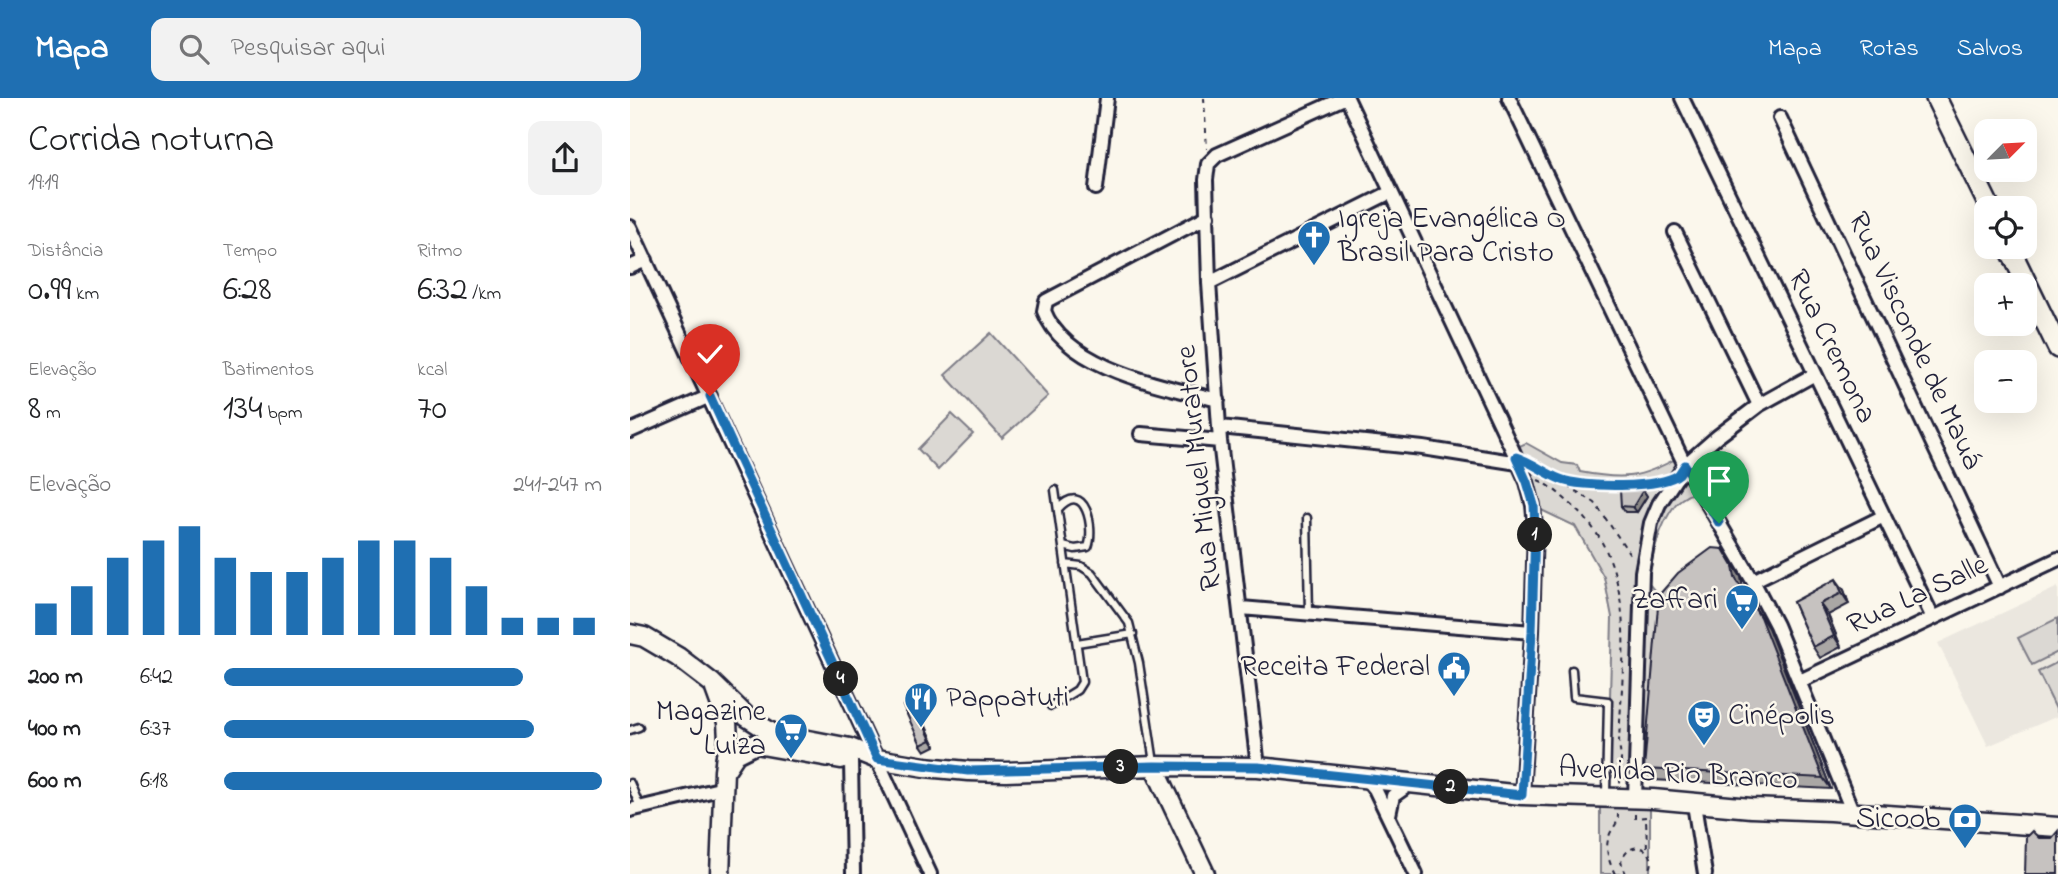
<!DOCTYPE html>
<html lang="pt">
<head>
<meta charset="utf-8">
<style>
  body { margin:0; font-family:"Indie Flower",sans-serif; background:#f2f2f2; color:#202124; height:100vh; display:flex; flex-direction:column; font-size:26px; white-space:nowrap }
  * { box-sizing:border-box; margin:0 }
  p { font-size:23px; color:#757577 }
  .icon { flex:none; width:38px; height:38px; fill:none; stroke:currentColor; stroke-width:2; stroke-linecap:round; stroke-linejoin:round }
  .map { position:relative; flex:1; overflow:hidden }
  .side { display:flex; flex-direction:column; background:#fff; width:630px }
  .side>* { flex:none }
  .needle { width:46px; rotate:66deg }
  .fabs { position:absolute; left:1344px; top:21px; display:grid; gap:14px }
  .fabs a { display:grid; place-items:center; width:63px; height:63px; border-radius:14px; background:#fff; box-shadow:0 7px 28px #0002; font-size:35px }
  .pin { position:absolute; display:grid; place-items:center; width:60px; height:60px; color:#fff; margin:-72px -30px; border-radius:50% 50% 50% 0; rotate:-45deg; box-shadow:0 0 7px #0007 }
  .pin .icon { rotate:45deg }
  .km { position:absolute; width:35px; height:35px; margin:-18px; border-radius:50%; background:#222; color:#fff; font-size:19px; line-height:35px; text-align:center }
  .round { display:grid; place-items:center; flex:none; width:74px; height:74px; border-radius:14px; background:#f2f2f2 }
  .summary { display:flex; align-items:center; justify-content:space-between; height:119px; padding:0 28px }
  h1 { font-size:38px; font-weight:600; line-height:52px }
  .stats { display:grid; grid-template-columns:repeat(3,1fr); gap:10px; height:119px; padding:7px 28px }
  .stats div { display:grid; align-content:center }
  .stats b { font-size:35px; font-weight:600 }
  .stats small { font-size:19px; font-weight:400 }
  .stats p { font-size:19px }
  .chart { height:196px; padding:14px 28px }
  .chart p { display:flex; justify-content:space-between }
  .chart svg { width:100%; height:126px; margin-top:7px; stroke:#1f6fb2; stroke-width:6 }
  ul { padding:0 28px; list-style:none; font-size:23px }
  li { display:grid; grid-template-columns:112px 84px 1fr; align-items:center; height:52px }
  li i { height:18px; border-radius:9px; background:#1f6fb2 }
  header { display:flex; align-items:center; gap:42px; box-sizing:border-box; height:98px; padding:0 35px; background:#1f6fb2; color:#fff }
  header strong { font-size:33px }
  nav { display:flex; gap:38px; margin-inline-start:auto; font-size:24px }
  .search { width:490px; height:63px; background:#f2f2f2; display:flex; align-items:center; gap:18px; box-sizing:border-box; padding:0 24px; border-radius:14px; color:#757577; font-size:26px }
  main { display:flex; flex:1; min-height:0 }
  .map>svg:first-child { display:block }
  .built { fill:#ebe7df }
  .green { fill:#dbd8d3; stroke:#7e7d87; stroke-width:2 }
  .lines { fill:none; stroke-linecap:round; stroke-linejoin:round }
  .lane-casing { stroke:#22223b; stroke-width:11 }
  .street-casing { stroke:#22223b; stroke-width:18 }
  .secondary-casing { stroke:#22223b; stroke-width:23 }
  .primary-casing { stroke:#22223b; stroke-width:24 }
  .path { stroke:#22223b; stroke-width:2; stroke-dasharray:5 5; stroke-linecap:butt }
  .lane { stroke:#fbf7ec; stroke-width:6 }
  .street { stroke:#fbf7ec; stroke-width:12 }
  .secondary { stroke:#fbf7ec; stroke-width:18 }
  .primary { stroke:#fbf7ec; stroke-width:19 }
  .wall { fill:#aaa7a5; stroke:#22223b; stroke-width:2 }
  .shaded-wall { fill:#8b8886; stroke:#22223b; stroke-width:2 }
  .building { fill:#c6c2c0; stroke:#22223b; stroke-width:2 }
  .route-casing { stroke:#fff; stroke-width:14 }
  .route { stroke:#1f6fb2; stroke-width:9 }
  .labels { text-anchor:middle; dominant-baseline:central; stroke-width:5; stroke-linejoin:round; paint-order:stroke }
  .poi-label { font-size:30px; fill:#22223b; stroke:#fbf7ec; text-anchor:end }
  .street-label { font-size:30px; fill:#22223b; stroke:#fbf7ec }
</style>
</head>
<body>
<header>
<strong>Mapa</strong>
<div class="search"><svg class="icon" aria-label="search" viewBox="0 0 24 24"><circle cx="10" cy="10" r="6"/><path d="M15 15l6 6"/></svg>Pesquisar aqui</div>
<nav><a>Mapa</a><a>Rotas</a><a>Salvos</a></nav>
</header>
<main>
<section class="side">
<div class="summary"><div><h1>Corrida noturna</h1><p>19:19</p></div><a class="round"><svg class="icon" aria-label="share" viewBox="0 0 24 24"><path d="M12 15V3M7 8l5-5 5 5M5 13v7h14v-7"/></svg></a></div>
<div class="stats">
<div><p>Distância</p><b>0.99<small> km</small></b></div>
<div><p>Tempo</p><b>6:28</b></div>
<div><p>Ritmo</p><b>6:32<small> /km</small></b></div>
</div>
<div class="stats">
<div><p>Elevação</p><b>8<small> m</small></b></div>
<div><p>Batimentos</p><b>134<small> bpm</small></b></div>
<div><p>kcal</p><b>70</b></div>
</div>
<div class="chart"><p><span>Elevação</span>241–247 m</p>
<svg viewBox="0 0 160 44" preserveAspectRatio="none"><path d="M5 44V33M15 44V27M25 44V17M35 44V11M45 44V6M55 44V17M65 44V22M75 44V22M85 44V17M95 44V11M105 44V11M115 44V17M125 44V27M135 44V38M145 44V38M155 44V38"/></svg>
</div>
<ul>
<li><b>200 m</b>6:42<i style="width:79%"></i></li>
<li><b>400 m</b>6:37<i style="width:82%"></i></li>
<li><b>600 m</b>6:18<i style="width:100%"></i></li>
</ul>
</section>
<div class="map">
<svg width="1428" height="776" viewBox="0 0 1428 776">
  <rect width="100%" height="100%" fill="#fbf7ec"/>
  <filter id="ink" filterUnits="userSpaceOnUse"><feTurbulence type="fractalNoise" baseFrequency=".0143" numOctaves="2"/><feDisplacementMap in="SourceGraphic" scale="14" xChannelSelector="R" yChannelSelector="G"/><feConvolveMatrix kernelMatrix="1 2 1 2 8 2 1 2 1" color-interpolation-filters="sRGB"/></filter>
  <g filter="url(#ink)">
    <path class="built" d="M1428,489v129l-70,30 -50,-103z"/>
    <path class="green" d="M361,235l57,63 -46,42 -57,-63z
      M322,316l21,20 -35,36 -20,-21z
      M896,345l36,20 15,2 3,7c43,8 60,7 99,-15l19,33c-8,4 -18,8 -23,15 -16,21 -24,52 -26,79l18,22 -15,174 -44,-3 4,-160 -8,-40 -29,-51 -38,-18 -24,-59z
      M1428,520v34l-26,13 -14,-27z
      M1428,564v51l-20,-41z
      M970,705l50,2v69h-50z"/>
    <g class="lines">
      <g class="lane-casing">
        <path id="lane" d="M428,411c28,-31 37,21 30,38l-13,2 -12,-3
          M677,420l2,95
          M435,466l16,2 11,7 37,50 10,40 15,100
          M447,545l56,-9
          M942,572l2,27 34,4 -2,93
          M421,608l26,-16 5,-8 -27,-192
          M0,632l9,-3
          M0,685l10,24"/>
      </g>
      <g class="street-casing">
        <path id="street" d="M717,0l166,353 14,31 6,23 2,22 -3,105 -10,163
          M879,0l176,367 68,116 23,44 77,188
          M1052,0l251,520
          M1150,20l220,469
          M466,90l11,-90
          M578,118l-162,85 -2,10c22,58 120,75 174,89
          M0,129l300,647
          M1045,134l84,173
          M0,169l16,-7
          M579,185l182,-91
          M590,329l203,21 95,15
          M0,333l80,-35
          M511,336l79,7
          M1123,483l131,-65
          M611,510l291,24
          M1170,583l258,-122
          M221,663l2,113
          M628,669l-38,-326 -11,-158 -3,-103 2,-16 9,-9 127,-57
          M735,679l10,12 41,85
          M1005,701l7,-227 9,-49 8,-19 26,-39 32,-28 42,-32 56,-31
          M1064,706l11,70
          M0,712l94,-22
          M759,717l4,-19 17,-12"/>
      </g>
      <g class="secondary-casing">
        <path id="secondary" d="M0,536l14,3 34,20 34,26 35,34 25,16 78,15 27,11 48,8 43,4 38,1 148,-6 104,1 264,28 131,4 98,9 79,3 228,16
          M85,591l12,33 1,18 -4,31 -4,103
          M524,668l51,108
          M96,671l10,-15 20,-10 85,15"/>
      </g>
      <g class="primary-casing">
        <path id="primary" d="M1306,0l54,110
          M1379,149l49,101"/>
      </g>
      <path class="path" d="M574,0l3,51
        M903,366l62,39 37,54
        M908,382c13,5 23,16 34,25 68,60 50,156 47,237l2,17 -1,25
        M931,382c40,7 58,7 98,0
        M1005,716v4l11,-1 1,32
        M985,776c-7,-14 -12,-29 -3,-44 4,-6 6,-8 6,-16
        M996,776l-5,-12c10,-29 43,-9 26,12"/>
      <use href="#lane" class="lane"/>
      <use href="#street" class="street"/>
      <use href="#secondary" class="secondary"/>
      <use href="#primary" class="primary"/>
    </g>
    <path class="wall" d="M1013,392l4,6 -10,16h-12l-4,-6z
      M1093,451l18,28 2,12 25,39 63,161 -179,-9 -8,-11z
      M1214,492l5,14 -21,11 13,32 -21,11 -7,-11 -20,-45z
      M283,603l4,6 18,39 -10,5 -4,-6z"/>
    <path class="shaded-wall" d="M1013,392l4,6 -10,16 -4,-5z
      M1093,451l18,28 2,12 25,39 63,161 -8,-11z
      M1206,481l8,11 5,14 -7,-11z
      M1190,506l8,11 13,32 -7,-11z
      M283,603l4,6 18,39 -4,-6z"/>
    <path class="building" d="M990,392h23l-10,17 -12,-1z
      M1082,450l11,1 10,17 2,12 25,39 63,161 -179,-9 15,-174 19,-22z
      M1206,481l6,14 -22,11 14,32 -21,11 -20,-45z
      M283,603l18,39 -10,5 -18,-39z
      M1402,733l7,7h13l6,-7v43h-33l1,-37z"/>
  </g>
  <g class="lines" filter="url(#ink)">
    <g class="route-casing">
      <path id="route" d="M80,298l167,363 91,12 186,-5 104,1 264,28 10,-163 3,-105 -1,-22 -7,-23 -11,-25c16,5 29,16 44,22 21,9 102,10 119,-5 2,-3 4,-6 6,-9l34,58"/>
    </g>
    <use href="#route" class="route"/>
  </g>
  <defs>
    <g id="church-pin" transform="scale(1.75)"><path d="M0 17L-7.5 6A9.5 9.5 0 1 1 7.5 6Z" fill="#1f6fb2" stroke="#fbf7ec"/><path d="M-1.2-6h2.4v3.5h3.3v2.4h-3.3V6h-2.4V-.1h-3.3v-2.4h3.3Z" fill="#fff"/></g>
    <g id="supermarket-pin" transform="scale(1.75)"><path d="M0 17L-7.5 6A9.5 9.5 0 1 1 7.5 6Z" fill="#1f6fb2" stroke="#fbf7ec"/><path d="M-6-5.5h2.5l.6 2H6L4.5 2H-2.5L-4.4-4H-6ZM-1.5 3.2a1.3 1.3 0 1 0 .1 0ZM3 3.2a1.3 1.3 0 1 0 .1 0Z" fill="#fff"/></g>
    <g id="civic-pin" transform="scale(1.75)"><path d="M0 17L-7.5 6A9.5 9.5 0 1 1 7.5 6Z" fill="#1f6fb2" stroke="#fbf7ec"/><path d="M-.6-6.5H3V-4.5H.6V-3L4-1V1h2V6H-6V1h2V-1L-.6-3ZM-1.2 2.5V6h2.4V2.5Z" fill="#fff"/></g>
    <g id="restaurant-pin" transform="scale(1.75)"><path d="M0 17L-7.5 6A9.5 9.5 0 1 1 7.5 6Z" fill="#1f6fb2" stroke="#fbf7ec"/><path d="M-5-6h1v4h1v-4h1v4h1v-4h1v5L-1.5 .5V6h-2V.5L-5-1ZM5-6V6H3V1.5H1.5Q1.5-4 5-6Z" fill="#fff"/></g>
    <g id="theatre-pin" transform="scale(1.75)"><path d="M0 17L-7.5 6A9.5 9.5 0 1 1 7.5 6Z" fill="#1f6fb2" stroke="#fbf7ec"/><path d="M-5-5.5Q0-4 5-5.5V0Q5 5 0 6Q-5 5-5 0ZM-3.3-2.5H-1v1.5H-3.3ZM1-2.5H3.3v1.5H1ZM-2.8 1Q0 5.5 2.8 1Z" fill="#fff"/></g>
    <g id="bank-pin" transform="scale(1.75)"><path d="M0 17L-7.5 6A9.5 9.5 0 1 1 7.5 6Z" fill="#1f6fb2" stroke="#fbf7ec"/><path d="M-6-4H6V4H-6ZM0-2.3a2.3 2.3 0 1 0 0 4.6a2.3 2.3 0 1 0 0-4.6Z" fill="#fff"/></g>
  </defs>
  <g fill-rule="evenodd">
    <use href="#church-pin" x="684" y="139"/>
    <use href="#supermarket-pin" x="1112" y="503"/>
    <use href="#civic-pin" x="824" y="570"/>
    <use href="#restaurant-pin" x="291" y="601"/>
    <use href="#theatre-pin" x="1074" y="619"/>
    <use href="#supermarket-pin" x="161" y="632"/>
    <use href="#bank-pin" x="1335" y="722"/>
  </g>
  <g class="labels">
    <g class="poi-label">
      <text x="708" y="122" text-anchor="start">Igreja Evangélica O<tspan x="708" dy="34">Brasil Para Cristo</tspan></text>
      <text x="1088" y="503">Zaffari</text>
      <text x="800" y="570">Receita Federal</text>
      <text x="316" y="601" text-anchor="start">Pappatuti</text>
      <text x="136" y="615">Magazine<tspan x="136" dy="34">Luiza</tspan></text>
      <text x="1098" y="619" text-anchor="start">Cinépolis</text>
      <text x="1310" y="722">Sicoob</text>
    </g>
    <g class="street-label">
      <text transform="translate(1284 243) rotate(65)">Rua Visconde de Mauá</text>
      <text transform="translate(1201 249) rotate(64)">Rua Cremona</text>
      <text transform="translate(570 370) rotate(-96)">Rua Miguel Muratore</text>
      <text transform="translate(1288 498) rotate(-25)">Rua La Salle</text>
      <text transform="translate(1048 677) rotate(3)">Avenida Rio Branco</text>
    </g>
  </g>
</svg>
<div class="fabs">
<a><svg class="needle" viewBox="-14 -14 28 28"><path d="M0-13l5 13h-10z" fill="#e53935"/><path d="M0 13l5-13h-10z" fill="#757577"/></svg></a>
<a><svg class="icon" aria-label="locate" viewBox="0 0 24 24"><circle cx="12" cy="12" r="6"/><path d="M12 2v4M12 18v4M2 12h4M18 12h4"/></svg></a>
<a>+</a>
<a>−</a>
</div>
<div class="pin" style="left:1089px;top:425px;background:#1e9e55"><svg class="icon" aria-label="arrive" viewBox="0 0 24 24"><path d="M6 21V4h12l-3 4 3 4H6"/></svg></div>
<div class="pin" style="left:80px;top:298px;background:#d93025"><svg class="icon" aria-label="check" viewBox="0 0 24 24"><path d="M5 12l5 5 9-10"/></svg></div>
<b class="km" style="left:905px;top:437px">1</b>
<b class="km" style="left:821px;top:689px">2</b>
<b class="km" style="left:491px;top:669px">3</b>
<b class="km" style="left:211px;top:581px">4</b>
</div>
</main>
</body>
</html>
